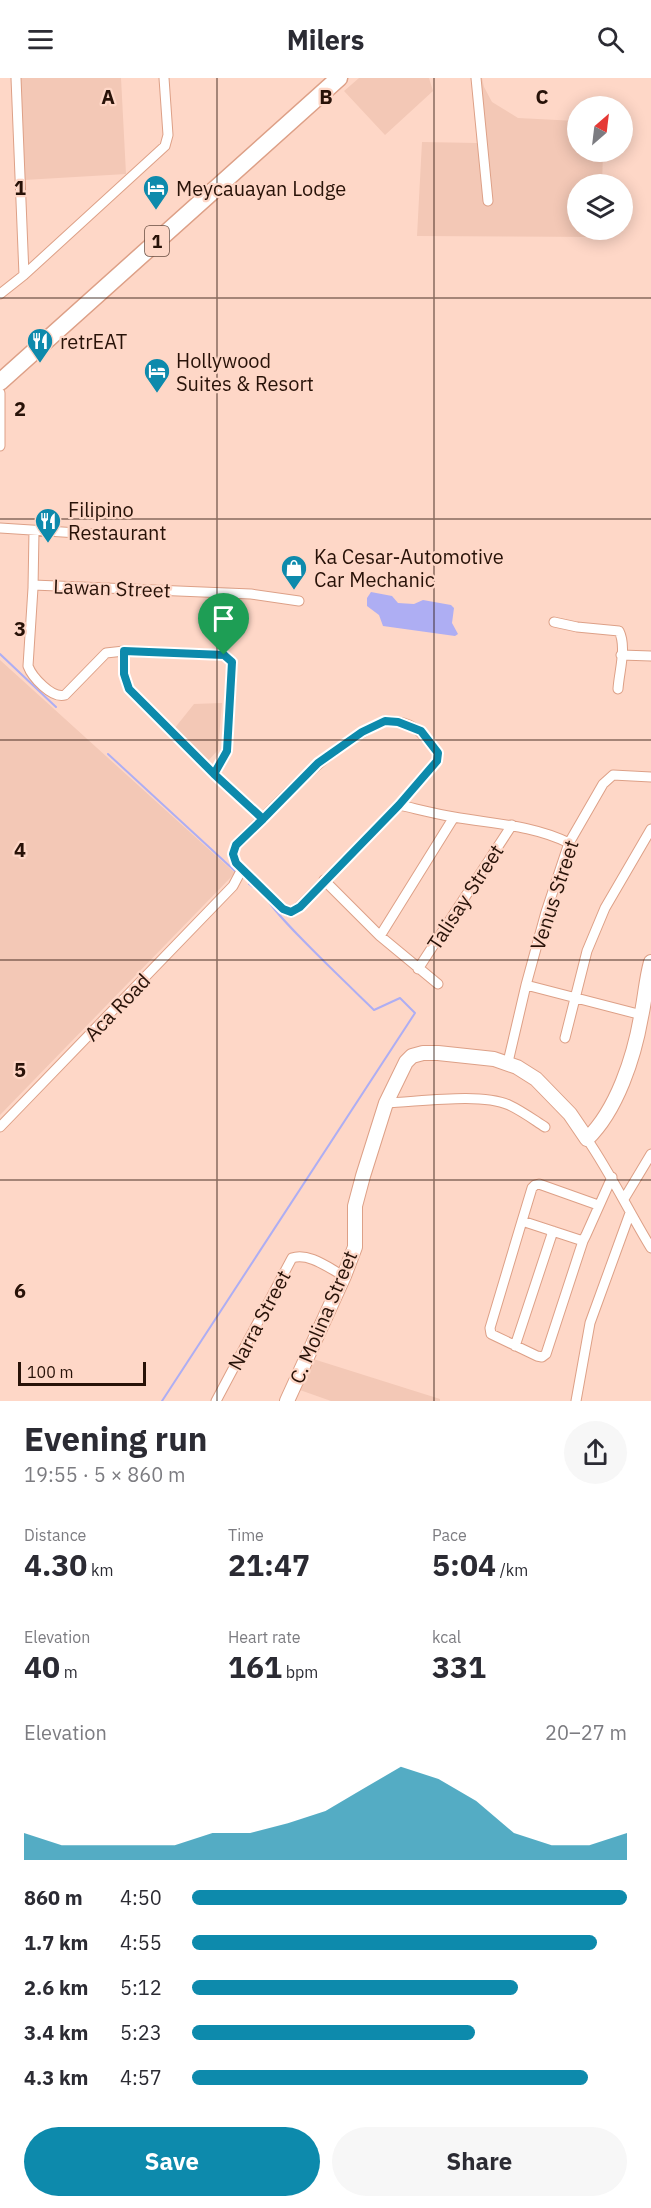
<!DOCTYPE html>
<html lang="en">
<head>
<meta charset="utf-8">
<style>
  body { margin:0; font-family:"IBM Plex Sans",sans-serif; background:#f7f7f7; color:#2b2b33; height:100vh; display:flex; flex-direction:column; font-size:22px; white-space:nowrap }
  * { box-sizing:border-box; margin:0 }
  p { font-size:20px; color:#7c7c81 }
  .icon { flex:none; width:33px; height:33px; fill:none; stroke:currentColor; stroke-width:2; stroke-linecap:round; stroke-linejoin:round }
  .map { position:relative; height:1323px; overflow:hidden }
  .drawer { display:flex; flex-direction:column; background:#fff; flex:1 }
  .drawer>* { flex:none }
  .needle { width:39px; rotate:28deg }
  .controls { position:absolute; left:567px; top:18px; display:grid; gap:12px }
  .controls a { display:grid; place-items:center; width:66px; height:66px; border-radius:50%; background:#fff; box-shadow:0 3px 15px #0003; font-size:30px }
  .scale { position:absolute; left:18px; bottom:15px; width:128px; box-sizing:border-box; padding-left:6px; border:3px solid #281208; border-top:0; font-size:16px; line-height:21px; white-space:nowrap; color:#281208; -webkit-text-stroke:4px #fed7c7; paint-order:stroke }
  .pin { position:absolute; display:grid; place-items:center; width:51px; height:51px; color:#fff; margin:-62px -26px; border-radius:50% 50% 50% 0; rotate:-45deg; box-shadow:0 0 6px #0007 }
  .pin .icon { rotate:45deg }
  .round { display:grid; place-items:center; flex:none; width:63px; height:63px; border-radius:32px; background:#f7f7f7 }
  .headline { display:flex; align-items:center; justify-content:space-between; height:102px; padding:0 24px }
  h1 { font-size:33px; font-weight:700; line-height:45px }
  .stats { display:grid; grid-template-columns:repeat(3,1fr); gap:9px; height:102px; padding:6px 24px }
  .stats div { display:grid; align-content:center }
  .stats b { font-size:30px; font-weight:700 }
  .stats small { font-size:16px; font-weight:400 }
  .stats p { font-size:16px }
  .chart { height:168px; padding:12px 24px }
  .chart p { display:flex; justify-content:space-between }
  .chart svg { width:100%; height:108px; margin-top:6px; fill:#0d8aac; opacity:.7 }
  .cta { display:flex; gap:12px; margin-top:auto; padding:12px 24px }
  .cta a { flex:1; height:69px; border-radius:36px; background:#0d8aac; color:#fff; font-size:24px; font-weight:700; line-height:69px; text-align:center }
  .cta a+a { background:#f7f7f7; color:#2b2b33 }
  ul { padding:0 24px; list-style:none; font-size:20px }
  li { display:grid; grid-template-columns:96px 72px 1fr; align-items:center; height:45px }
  li i { height:15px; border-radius:8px; background:#0d8aac }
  header { display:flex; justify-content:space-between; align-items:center; height:78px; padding:0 24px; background:#fff; font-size:27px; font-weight:700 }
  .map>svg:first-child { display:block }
  .built { fill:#f3c8b6 }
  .water { fill:#aeaef3 }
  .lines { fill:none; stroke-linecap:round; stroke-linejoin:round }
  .stream { stroke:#aeaef3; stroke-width:2 }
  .street-casing { stroke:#dda087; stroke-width:11 }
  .secondary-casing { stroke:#dda087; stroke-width:16 }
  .highway-casing { stroke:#dda087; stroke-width:19 }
  .street { stroke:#fff; stroke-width:9 }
  .secondary { stroke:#fff; stroke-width:14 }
  .highway { stroke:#fff; stroke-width:16 }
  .route-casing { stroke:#fff; stroke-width:12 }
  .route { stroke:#0d8aac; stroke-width:8 }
  .grid { fill:none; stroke:#281208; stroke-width:1.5; stroke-opacity:0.55 }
  .labels { text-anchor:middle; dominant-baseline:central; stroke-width:4.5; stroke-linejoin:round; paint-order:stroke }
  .shield { fill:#fed7c7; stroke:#684d41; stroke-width:1.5 }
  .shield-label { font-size:18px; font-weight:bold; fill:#281208 }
  .poi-label { font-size:20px; fill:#281208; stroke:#fed7c7; text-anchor:start }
  .street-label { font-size:20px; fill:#281208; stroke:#fed7c7 }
  .grid-label { font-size:20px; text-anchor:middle; font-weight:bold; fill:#281208; stroke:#fed7c7; stroke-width:4.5; stroke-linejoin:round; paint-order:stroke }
</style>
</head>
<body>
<header><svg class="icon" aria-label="menu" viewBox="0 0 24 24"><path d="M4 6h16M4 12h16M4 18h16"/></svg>Milers<svg class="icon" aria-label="search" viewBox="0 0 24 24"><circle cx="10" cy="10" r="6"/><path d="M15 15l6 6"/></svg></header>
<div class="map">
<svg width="651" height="1323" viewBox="0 0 651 1323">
  <rect width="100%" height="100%" fill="#fed7c7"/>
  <path class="built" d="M18,0h103l5,96 -102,6z
    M359,0h70l4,13 -48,44 -41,-44z
    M471,0h11l2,9 8,15 26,16 59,3 1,31h25l-1,32h-24v46h22l-1,7 -182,-1 5,-94 55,1z
    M0,582l235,213 -235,242z
    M222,625l-4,47 -11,12 -33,-33 20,-25z
    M310,1280l130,41v2h-109l-34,-12z"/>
  <path class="water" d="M371,514l21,4 6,7 16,1 9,-4 28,5 3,3 -2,15 6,11 -3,2 -72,-10 -4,-11 -12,-9v-8z"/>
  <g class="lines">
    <path class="stream" d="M0,576l56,53
      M108,676l128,118
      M249,806l4,3 4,-1
      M162,1323l253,-388 -15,-15 -26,12c-16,-16 -106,-100 -108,-114"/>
    <g class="street-casing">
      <path id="street" d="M16,0l8,197
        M476,0l12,123
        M0,216l24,-19 141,-129 3,-11 -4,-57
        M0,315v53
        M0,450l109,7
        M34,453l-1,57 -5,78c4,11 24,33 37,29l41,-42 18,-2 100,4 8,7 -5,89 -13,23
        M33,507l218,9 48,7
        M554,544l23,5 42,4c8,16 0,41 -1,58
        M124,573v23l5,15 85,85 49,45
        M621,577l30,1
        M385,643c28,-1 37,11 53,32l-1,8 -38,44 -100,102 -8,5 -8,-3 -47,-46 -3,-9 3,-9c48,-46 87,-97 149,-124z
        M399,727c18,4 37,9 55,12 39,7 79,8 115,26
        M324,802l56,56 58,48
        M380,858l74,-119
        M418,891l94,-144
        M526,907l116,30
        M565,960l22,-87 18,-43 46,-79
        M508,984l18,-77 20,-73 23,-69 34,-59 10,-9 38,2
        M386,1025c32,-1 95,-11 123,2 13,6 25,15 36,22
        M0,1049l233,-241 9,-17
        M587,1061c24,35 42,73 64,109
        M624,1121l27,-45
        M522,1143l10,-33 3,-3 4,-1 59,21
        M583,1163l-61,-20 -32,107 1,6 46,22 5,1 4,-3 37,-113 3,-6 26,-58
        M515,1268l38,-115
        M216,1323l76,-143c17,-6 38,11 52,18
        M576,1323l14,-78 40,-110"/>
    </g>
    <g class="secondary-casing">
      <path id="secondary" d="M287,1323l57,-125 11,-29v-41l8,-30 23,-73 20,-41 6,-6 11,-3h15l56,6 23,8 19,12 34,35 17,25c30,-29 47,-82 54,-122 4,-18 5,-37 10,-55"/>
    </g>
    <g class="highway-casing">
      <path id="highway" d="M0,304l339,-304"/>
    </g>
    <use href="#street" class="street"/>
    <use href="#secondary" class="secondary"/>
    <use href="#highway" class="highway"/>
  </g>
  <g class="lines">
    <g class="route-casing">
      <path id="route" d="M224,577l8,7 -5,89 -13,23 49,45 -27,26 -3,9 3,9 47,46 8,3 9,-5 99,-102 38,-44 1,-8 -17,-22 -23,-9 -13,-1 -23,11 -44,31 -55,56 -49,-45 -85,-85 -5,-15v-23l100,4"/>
    </g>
    <use href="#route" class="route"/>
  </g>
  <path class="grid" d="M217,0v1323M434,0v1323M0,220h651M0,441h651M0,662h651M0,882h651M0,1102h651"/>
  <defs>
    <g id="hotel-pin" transform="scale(1.35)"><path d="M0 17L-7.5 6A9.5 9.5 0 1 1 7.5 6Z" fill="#0d8aac" stroke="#fed7c7"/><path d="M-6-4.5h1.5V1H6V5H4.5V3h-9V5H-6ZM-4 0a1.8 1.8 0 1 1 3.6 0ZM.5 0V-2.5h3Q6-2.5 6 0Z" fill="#fff"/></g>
    <g id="restaurant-pin" transform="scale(1.35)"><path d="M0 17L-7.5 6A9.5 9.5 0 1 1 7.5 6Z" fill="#0d8aac" stroke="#fed7c7"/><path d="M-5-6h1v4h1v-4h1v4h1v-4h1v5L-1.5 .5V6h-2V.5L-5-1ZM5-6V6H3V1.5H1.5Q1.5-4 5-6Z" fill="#fff"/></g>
    <g id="shop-pin" transform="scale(1.35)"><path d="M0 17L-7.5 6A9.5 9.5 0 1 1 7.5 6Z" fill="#0d8aac" stroke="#fed7c7"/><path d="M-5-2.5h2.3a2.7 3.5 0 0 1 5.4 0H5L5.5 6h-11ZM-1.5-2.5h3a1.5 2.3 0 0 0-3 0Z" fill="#fff"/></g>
  </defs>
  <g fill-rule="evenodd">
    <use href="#hotel-pin" x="156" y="110"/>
    <use href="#restaurant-pin" x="40" y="263"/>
    <use href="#hotel-pin" x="157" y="293"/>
    <use href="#restaurant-pin" x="48" y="443"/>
    <use href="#shop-pin" x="294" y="490"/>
  </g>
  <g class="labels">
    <rect class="shield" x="145" y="148" width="24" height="30" rx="4.5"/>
    <g class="shield-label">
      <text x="157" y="163">1</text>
    </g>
    <g class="poi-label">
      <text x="176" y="110">Meycauayan Lodge</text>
      <text x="60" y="263">retrEAT</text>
      <text x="176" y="282">Hollywood<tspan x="176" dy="23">Suites &amp; Resort</tspan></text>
      <text x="68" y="431">Filipino<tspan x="68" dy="23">Restaurant</tspan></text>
      <text x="314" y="478">Ka Cesar-Automotive<tspan x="314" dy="23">Car Mechanic</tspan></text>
    </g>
    <g class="street-label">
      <text transform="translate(112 510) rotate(2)">Lawan Street</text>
      <text transform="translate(554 817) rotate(-72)">Venus Street</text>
      <text transform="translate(465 819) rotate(-57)">Talisay Street</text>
      <text transform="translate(117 929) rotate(-46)">Aca Road</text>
      <text transform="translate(323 1239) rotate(-67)">C. Molina Street</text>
      <text transform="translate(259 1242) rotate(-62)">Narra Street</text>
    </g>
  </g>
  <g class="grid-label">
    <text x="108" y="26">A</text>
    <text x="326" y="26">B</text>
    <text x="542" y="26">C</text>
    <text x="20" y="117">1</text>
    <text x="20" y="338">2</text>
    <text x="20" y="558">3</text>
    <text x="20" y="779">4</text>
    <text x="20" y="999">5</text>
    <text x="20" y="1220">6</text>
  </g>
</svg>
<div class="controls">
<a><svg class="needle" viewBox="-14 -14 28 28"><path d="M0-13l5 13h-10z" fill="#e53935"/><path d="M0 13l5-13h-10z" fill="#7c7c81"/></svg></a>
<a><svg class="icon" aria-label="layers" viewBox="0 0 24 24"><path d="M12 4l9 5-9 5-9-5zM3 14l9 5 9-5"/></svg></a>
</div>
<div class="scale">100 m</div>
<div class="pin" style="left:224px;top:577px;background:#1e9e55"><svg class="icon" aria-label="arrive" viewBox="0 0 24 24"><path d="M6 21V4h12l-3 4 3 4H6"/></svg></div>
</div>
<section class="drawer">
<div class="headline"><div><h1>Evening run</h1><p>19:55 · 5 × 860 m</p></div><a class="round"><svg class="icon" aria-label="share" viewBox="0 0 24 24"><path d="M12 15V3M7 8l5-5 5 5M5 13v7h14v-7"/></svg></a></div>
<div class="stats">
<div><p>Distance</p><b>4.30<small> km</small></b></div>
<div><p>Time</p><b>21:47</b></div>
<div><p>Pace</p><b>5:04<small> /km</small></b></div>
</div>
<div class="stats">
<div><p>Elevation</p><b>40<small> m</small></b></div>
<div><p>Heart rate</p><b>161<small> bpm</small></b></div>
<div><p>kcal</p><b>331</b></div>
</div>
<div class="chart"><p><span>Elevation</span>20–27 m</p>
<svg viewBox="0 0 160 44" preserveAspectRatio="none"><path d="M0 44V33L10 38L20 38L30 38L40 38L50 33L60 33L70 29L80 24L90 15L100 6L110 11L120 20L130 33L140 38L150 38L160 33V44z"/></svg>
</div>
<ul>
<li><b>860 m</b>4:50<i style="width:100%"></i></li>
<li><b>1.7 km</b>4:55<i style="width:93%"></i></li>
<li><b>2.6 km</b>5:12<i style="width:75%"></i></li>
<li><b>3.4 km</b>5:23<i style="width:65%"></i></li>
<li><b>4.3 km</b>4:57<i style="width:91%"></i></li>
</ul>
<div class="cta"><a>Save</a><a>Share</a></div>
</section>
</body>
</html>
